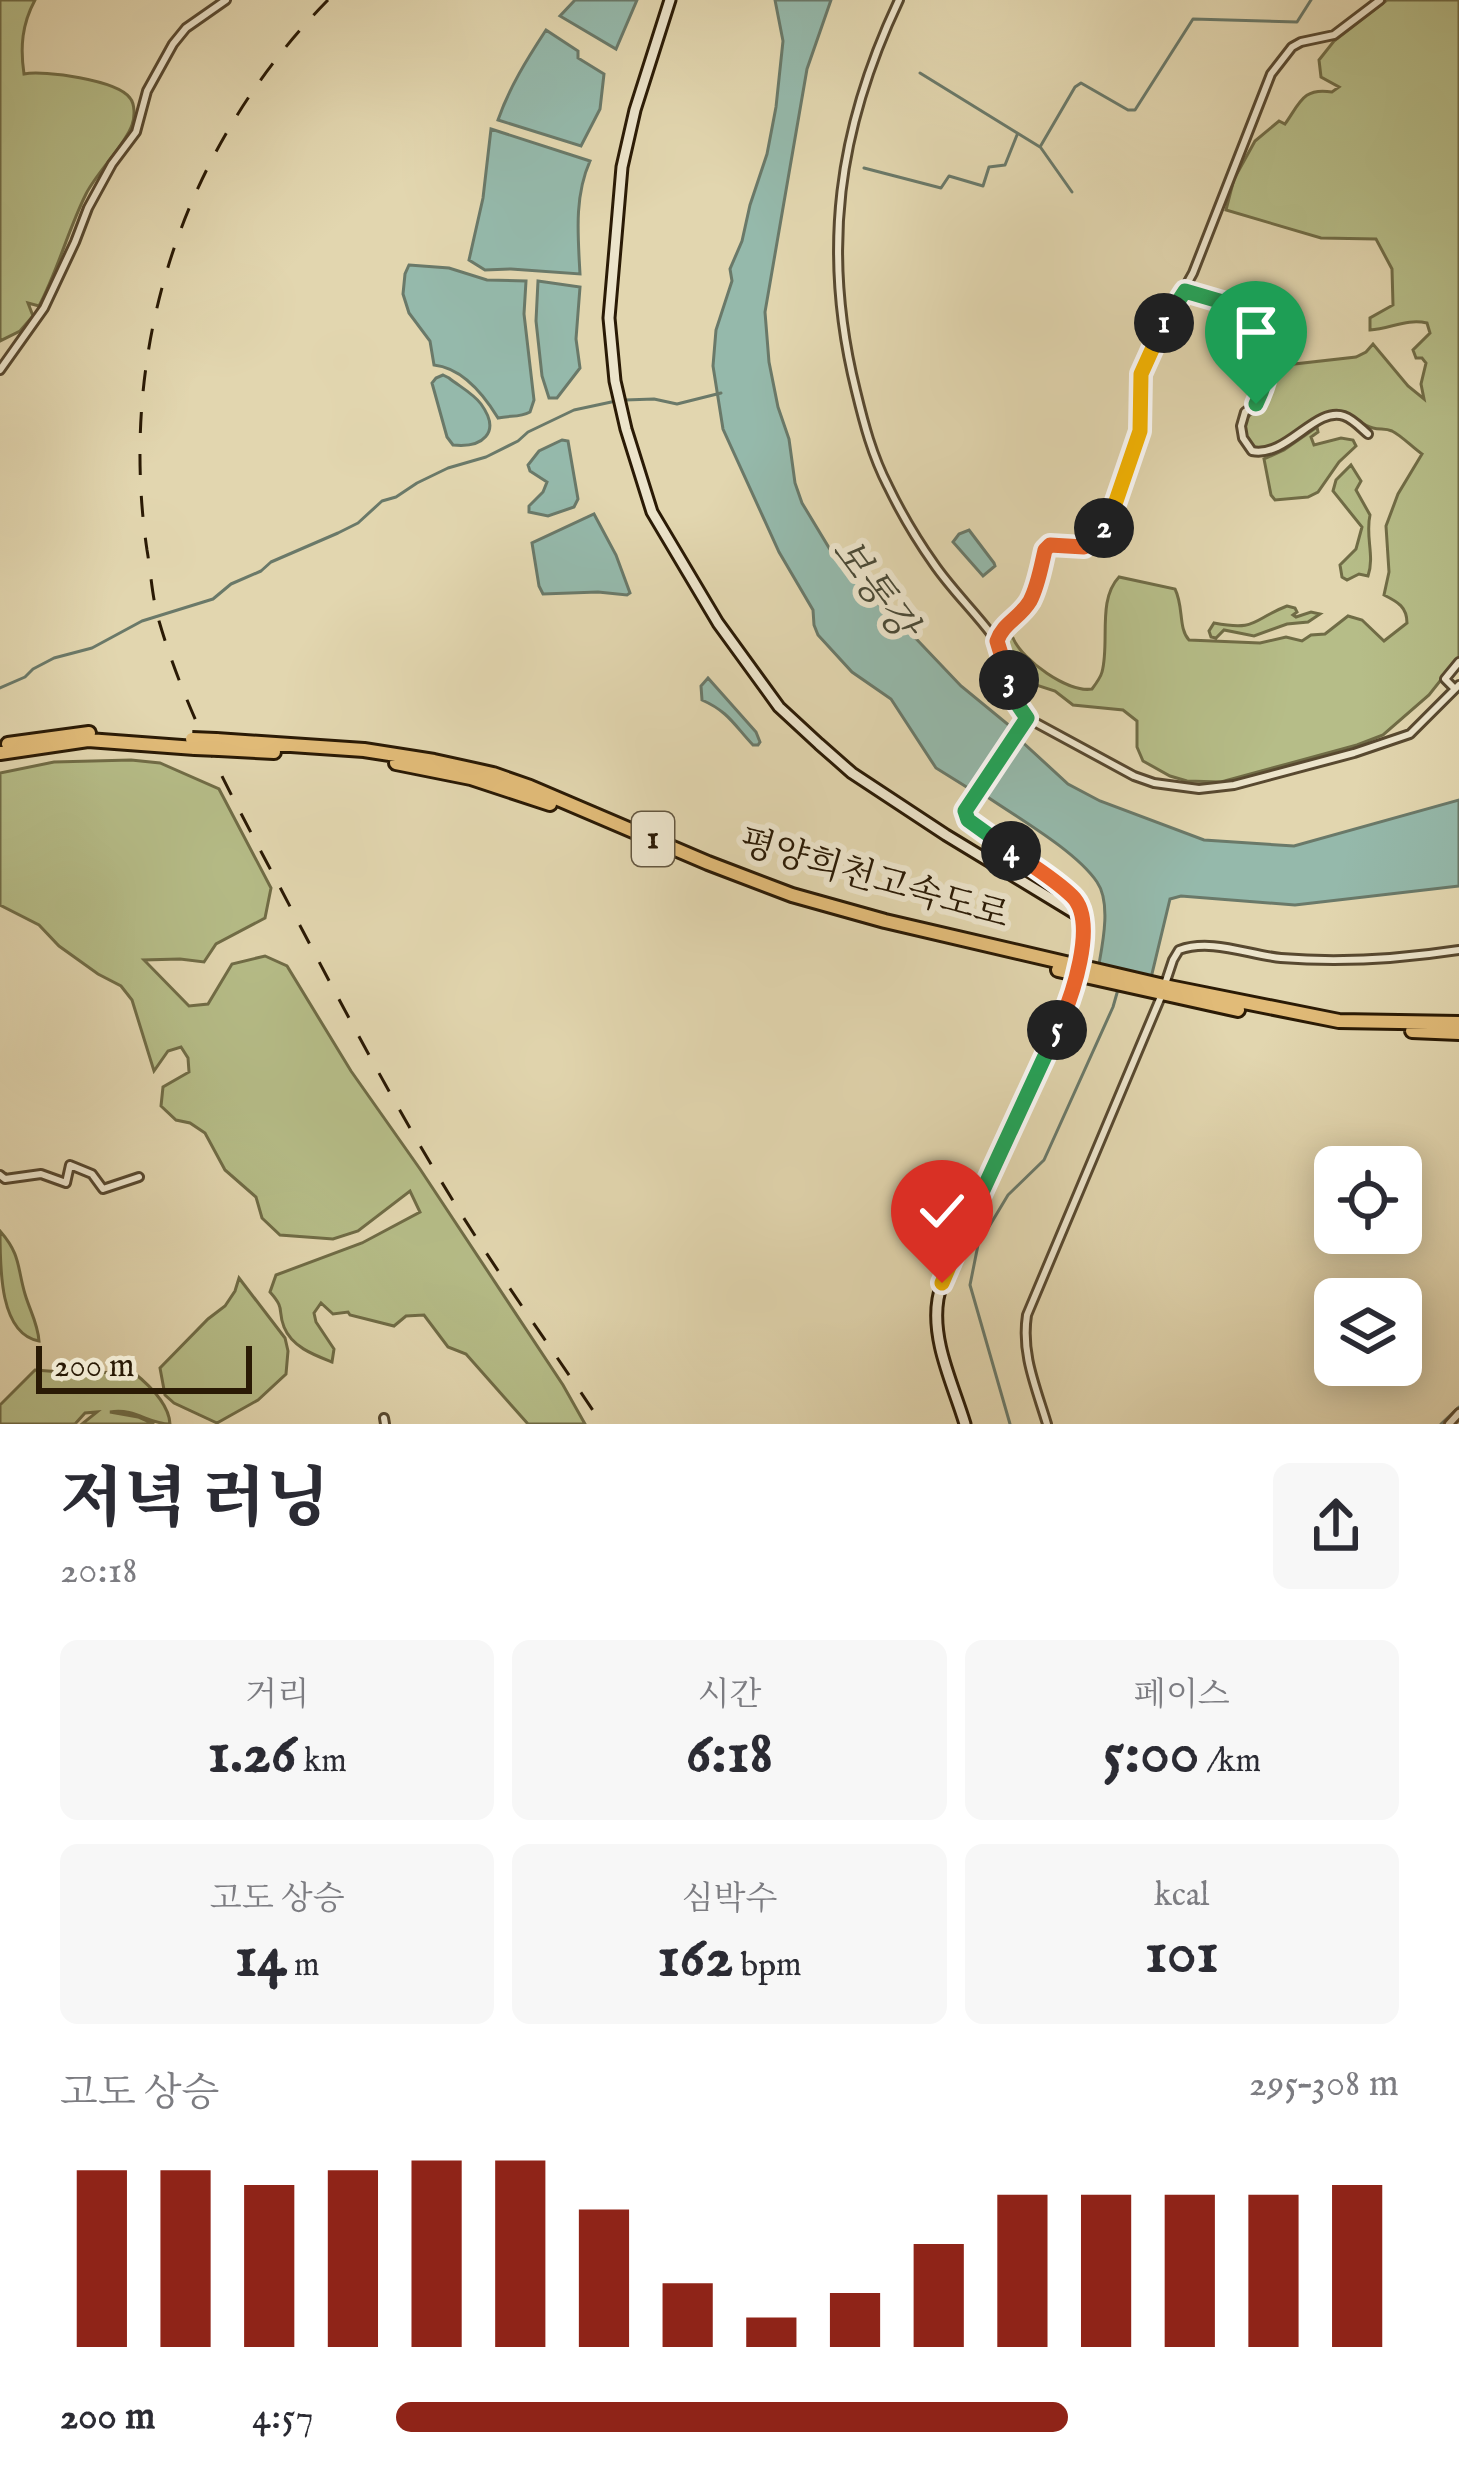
<!DOCTYPE html>
<html lang="ko">
<head>
<meta charset="utf-8">
<style>
  body { margin:0; font-family:"IM FELL English","Noto Serif KR",serif; background:#f7f7f7; color:#2b2b33; height:100vh; display:flex; flex-direction:column; font-size:45px; white-space:nowrap }
  * { box-sizing:border-box; margin:0 }
  p { font-size:39px; color:#7c7c81 }
  .icon { flex:none; width:66px; height:66px; fill:none; stroke:currentColor; stroke-width:2; stroke-linecap:round; stroke-linejoin:round }
  .map { position:relative; height:1424px; overflow:hidden }
  .sheet { display:flex; flex-direction:column; background:#fff; flex:1 }
  .sheet>* { flex:none }
  .controls { position:absolute; left:1314px; top:1146px; display:grid; gap:24px }
  .controls a { display:grid; place-items:center; width:108px; height:108px; border-radius:18px; background:#fff; box-shadow:0 6px 30px #0003; font-size:60px }
  .scale { position:absolute; left:36px; bottom:30px; width:216px; box-sizing:border-box; padding-left:12px; border:6px solid #2a1a05; border-top:0; font-size:33px; line-height:42px; white-space:nowrap; color:#2a1a05; -webkit-text-stroke:9px #ece4cb; paint-order:stroke }
  .pin { position:absolute; display:grid; place-items:center; width:102px; height:102px; color:#fff; margin:-123px -51px; border-radius:50% 50% 50% 0; rotate:-45deg; box-shadow:0 0 12px #0007 }
  .pin .icon { rotate:45deg }
  .km { position:absolute; width:60px; height:60px; margin:-30px; border-radius:50%; background:#222; color:#fff; font-size:33px; line-height:60px; text-align:center }
  .round { display:grid; place-items:center; flex:none; width:126px; height:126px; border-radius:18px; background:#f7f7f7 }
  .summary { display:flex; align-items:center; justify-content:space-between; height:204px; padding:0 60px }
  h1 { font-size:66px; font-weight:800; line-height:90px }
  .metrics { display:grid; grid-template-columns:repeat(3,1fr); gap:18px; height:204px; padding:12px 60px }
  .metrics div { display:grid; align-content:center; border-radius:18px; background:#f7f7f7; text-align:center }
  .metrics b { font-size:60px; font-weight:800 }
  .metrics small { font-size:33px; font-weight:400 }
  .metrics p { font-size:33px }
  .chart { height:336px; padding:24px 60px }
  .chart p { display:flex; justify-content:space-between }
  .chart svg { width:100%; height:216px; margin-top:12px; stroke:#8f2418; stroke-width:6 }
  ul { padding:0 60px; list-style:none; font-size:39px }
  li { display:grid; grid-template-columns:192px 144px 1fr; align-items:center; height:90px }
  li i { height:30px; border-radius:15px; background:#8f2418 }
  .map>svg:first-child { display:block }
  .green { fill:#b6bd88; stroke:#706c46; stroke-width:3 }
  .water { fill:#95b9ab; stroke:#6a7969; stroke-width:3 }
  .lines { fill:none; stroke-linecap:round; stroke-linejoin:round }
  .stream { stroke:#6a7969; stroke-width:3 }
  .street-casing { stroke:#584930; stroke-width:12 }
  .secondary-casing { stroke:#2a1a05; stroke-width:15 }
  .highway-casing { stroke:#2a1a05; stroke-width:18 }
  .street { stroke:#ece4cb; stroke-width:6 }
  .secondary { stroke:#ece4cb; stroke-width:9 }
  .highway { stroke:#e1bb78; stroke-width:12 }
  .rail { stroke:#2a1a05; stroke-width:3; stroke-dasharray:21 21; stroke-linecap:butt }
  .highway-bridge-casing { stroke:#2a1a05; stroke-width:18; stroke-linecap:butt }
  .highway-bridge { stroke:#e1bb78; stroke-width:12 }
  .split-1-casing { stroke:#fff; stroke-width:24 }
  .split-2-casing { stroke:#fff; stroke-width:24 }
  .split-3-casing { stroke:#fff; stroke-width:24 }
  .split-4-casing { stroke:#fff; stroke-width:24 }
  .split-5-casing { stroke:#fff; stroke-width:24 }
  .split-6-casing { stroke:#fff; stroke-width:24 }
  .split-7-casing { stroke:#fff; stroke-width:24 }
  .split-1 { stroke:#22a559; stroke-width:15 }
  .split-2 { stroke:#f5b400; stroke-width:15 }
  .split-3 { stroke:#f0652b; stroke-width:15 }
  .split-4 { stroke:#22a559; stroke-width:15 }
  .split-5 { stroke:#f0652b; stroke-width:15 }
  .split-6 { stroke:#22a559; stroke-width:15 }
  .split-7 { stroke:#f5b400; stroke-width:15 }
  .labels { text-anchor:middle; dominant-baseline:central; stroke-width:12; stroke-linejoin:round; paint-order:stroke }
  .shield { fill:#ece4cb; stroke:#645740; stroke-width:3 }
  .shield-label { font-size:33px; font-weight:bold; fill:#2a1a05 }
  .street-label { font-size:36px; fill:#2a1a05; stroke:#ece4cb }
  .water-label { font-size:39px; font-style:italic; fill:#4a4a37; stroke:#ece4cb }
</style>
</head>
<body>
<div class="map">
<svg width="1459" height="1424" viewBox="0 0 1459 1424">
  <rect width="100%" height="100%" fill="#e2d6af"/>
  <filter id="stains"><feTurbulence type="fractalNoise" baseFrequency=".00167" numOctaves="4"/><feColorMatrix values="0 0 0 0 .2 0 0 0 0 .09 0 0 0 0 .02 0 0 0 .5 -.17"/></filter>
  <radialGradient id="worn" r=".72"><stop offset=".6" stop-color="#630" stop-opacity="0"/><stop offset="1" stop-color="#630" stop-opacity=".3"/></radialGradient>
  <path class="green" d="M0,0h35c-13,24 -15,47 -11,74 20,-4 93,6 106,24 5,6 5,19 2,27 -6,19 -35,47 -46,69 -18,36 -28,76 -47,112l-11,-3 5,13 -13,15 -20,10z
    M1387,0h72v657l-30,38 -46,40 -26,10 -136,37 -34,-1 -17,-5 -27,-15 -6,-14v-26l-14,-11 -50,-5 -18,-14 -19,-6 -16,-13 -15,-25 2,-10 6,1c9,22 55,55 79,51 3,-4 9,-13 10,-17 8,-29 -5,-72 17,-95l56,12c9,18 3,39 14,51l71,3 26,-6 16,4 9,-6 14,-1 23,-18 14,4 22,21 23,-18c0,-16 -9,-21 -23,-28l5,-23 -3,-46 12,-32 24,-40c-9,-6 -20,-18 -30,-23 -7,-3 -12,-1 -19,-3 -13,-3 -20,-15 -34,-16 -26,-2 -95,76 -95,9l11,-11 22,-44 79,-9 10,-5 7,-8 35,42 16,13 -3,-15 5,-21 -4,-5h-6l-3,-8 17,-17 -3,-10c-20,-5 -37,6 -57,7v-12l23,-13 -1,-36 -16,-30 -55,-1 -95,-28 8,-31 21,-38 24,-20 6,3c15,-21 18,-37 47,-32l7,-5 -18,-10 -2,-17 15,-19z
    M1317,427l1,5 -7,5 3,8 27,-7 12,2 3,6 -17,16 -21,30 -10,5 -33,3 -4,-5 -7,-36 20,-9z
    M1351,465l10,16 -5,9 14,25c-5,21 5,41 -2,61l-9,-2 -12,6 -5,-3 -2,-12 16,-16 6,-22 -29,-36 3,-11z
    M1287,606l8,2 2,4 -4,3 3,2 15,-5 9,2 -12,8 -21,2 -33,12 -30,-6 -8,8 -5,-1 -2,-6 5,-8c44,8 37,-3 73,-17z
    M131,760l29,3 59,26 52,99 -6,30 -49,26 -12,18 -24,-3 -36,1 45,46 19,-2 24,-40 33,-8 22,10 64,105 69,98 143,216 22,39h-57l-62,-70 -18,-7 -24,-32 -18,1 -12,10 -44,-11 -2,-3 -15,2 -12,-11 -7,10 2,9 18,27 -2,13c-18,-7 -40,-15 -48,-35 -7,-18 2,-17 -14,-35l6,-17 86,-32 58,-31 -10,-21 -52,40 -25,8 -53,-4 -18,-17 -6,-21 -31,-27 -20,-37 -15,-10 -14,-3 -15,-14 2,-19 26,-15 -1,-14 -7,-11 -13,4 -14,20 -22,-71 -11,-14 -23,-12 -39,-28 -20,-21 -39,-20v-132l54,-11z
    M0,1231c21,24 17,36 25,63 5,17 13,30 14,47 -39,-7 -39,-71 -39,-110z
    M239,1278l46,60 3,13 -2,23 -28,26 -41,23 -43,-20 -9,-8 -5,-27 48,-49 17,-13 10,-15z
    M35,1370l39,3 59,-1c15,12 36,31 37,52 -22,0 -34,-16 -60,-12l28,5 16,7h-72l15,-12 -12,1 -10,11h-75v-19z"/>
  <path class="water" d="M575,0h62l-21,49 -56,-33z
    M775,0h56l-24,69 -42,243 4,50 9,45 11,32 6,44 7,20 29,48 43,49 30,26 57,60 55,45 -43,60 -37,-23 -45,-69 -39,-27 -34,-37 -4,-10 -1,-15 -34,-58 -56,-123 -10,-63 3,-36 16,-49 -2,-12 12,-28 8,-36 17,-51 9,-47 7,-66z
    M546,30l32,21v7l26,16 -4,35 -19,37 -83,-26c11,-32 29,-61 48,-90z
    M491,129l99,32c-16,36 -12,75 -10,113l-69,-5 -26,1 -16,-10 14,-62z
    M409,265l40,3 38,12 39,1 -2,33 10,86 -4,12c-11,6 -20,3 -32,6 -14,-23 -36,-50 -64,-53l-4,-24 -21,-28 -6,-19 2,-20z
    M538,281l42,6 -4,52 4,29 -23,30h-8l-7,-22 -6,-55z
    M443,375l6,3c10,8 25,16 32,26 21,29 1,44 -28,41l-6,-8 -15,-54 4,-5z
    M562,440l6,1 10,58 -4,8 -26,9 -19,-4v-6l14,-14 4,-10 -17,-11 -2,-6 11,-14z
    M594,514l22,41 14,38 -3,2 -29,-3 -55,2 -4,-8 -7,-43z
    M969,530l25,33 1,3 -12,10 -30,-34 6,-8z
    M708,678l48,54 4,10 -2,3h-5c-19,-20 -24,-33 -51,-45l-1,-14z
    M1019,739l49,45 32,17 104,39 90,6 165,-46v86l-164,19 -114,-9 -11,3 -19,79 -52,-14c4,-22 12,-62 -2,-82 -21,-31 -79,-64 -111,-86z"/>
  <g class="lines">
    <path class="stream" d="M920,73l120,74 35,-60 6,-4 47,27h7l58,-91 104,3 14,-22
      M1041,148l31,44
      M864,168l77,20 8,-12 34,10 6,-19 16,-2 12,-30
      M625,400l29,-1 23,5 44,-11
      M0,688l25,-11 8,-8 21,-11 38,-10 50,-27 71,-22 18,-15 30,-13 10,-9 67,-29 20,-10 24,-22 14,-4 21,-14 31,-15 38,-11 32,-16 10,-9 46,-22 42,-9
      M1010,1424l-40,-139 8,-40 30,-50 36,-35 69,-153 6,-21
      M1441,1424l18,-17"/>
    <g class="street-casing">
      <path id="street" d="M899,0c-61,129 -78,251 -43,391 8,33 16,64 32,95 13,27 29,54 46,78 17,25 40,47 58,71 17,24 15,60 35,83
        M1185,291l82,24 5,35 -2,19 -14,35 -11,8 -4,14 2,12 9,13c35,7 63,-45 92,-35 9,3 17,12 24,18
        M0,370l44,-62 31,-66 13,-34 24,-44 24,-32 11,-41 26,-47 13,-16 40,-28
        M997,641c6,-18 23,-23 33,-40 8,-15 11,-34 15,-51l5,-5c30,-3 34,9 56,-19l34,-95v-41l8,-36 45,-81 78,-199 21,-27 9,-5 33,-7 46,-35
        M1455,689l-10,-10 14,-17
        M1082,923l1,-9 -8,-16 -107,-78 -3,-9 62,-93 107,58 20,7 45,6 35,-4 120,-32 56,-19 49,-49
        M0,1175l5,4 36,-5 25,9 4,-18 22,9 11,15 36,-12
        M384,1418l1,6
        M1047,1424c-11,-37 -26,-70 -20,-109l133,-316 13,-39 6,-10c32,-12 70,5 102,8 60,5 119,1 178,-8
        M1449,1424l10,-11"/>
    </g>
    <g class="secondary-casing">
      <path id="secondary" d="M670,0l-35,110 -13,57 -13,151 6,63 11,48 26,83 66,111 61,84 40,37 33,29 94,62 130,79c38,54 -124,309 -138,385 -7,42 15,85 27,125"/>
    </g>
    <g class="highway-casing">
      <path id="highway" d="M216,740l148,10 70,11 59,13 37,13 178,76 84,32 93,26 279,65 175,35 120,2
        M8,744l81,-11
        M219,749l55,3
        M0,753l88,-13 107,8
        M396,763l75,15 79,26
        M1058,970l180,40
        M1412,1031l47,2"/>
    </g>
    <use href="#street" class="street"/>
    <use href="#secondary" class="secondary"/>
    <use href="#highway" class="highway"/>
    <path class="rail" d="M328,0c-144,146 -211,347 -181,550 4,23 5,48 12,71 31,106 87,200 137,297 52,99 105,199 164,294 45,72 95,141 142,212"/>
    <g class="highway-bridge-casing">
      <path id="highway-bridge" d="M192,739l24,1
        M195,748l24,1"/>
    </g>
    <use href="#highway-bridge" class="highway-bridge"/>
  </g>
  <g class="lines">
    <g class="split-1-casing">
      <path id="split-1" d="M1164,323l21,-32 82,24c6,34 4,58 -11,89"/>
    </g>
    <g class="split-2-casing">
      <path id="split-2" d="M1104,528l10,-21 26,-76 1,-57 23,-51"/>
    </g>
    <g class="split-3-casing">
      <path id="split-3" d="M1009,680l-12,-39c6,-18 23,-23 33,-40 8,-15 11,-34 15,-51l5,-5 34,2 20,-19"/>
    </g>
    <g class="split-4-casing">
      <path id="split-4" d="M1009,680l7,22 11,16 -62,93 3,9 43,31"/>
    </g>
    <g class="split-5-casing">
      <path id="split-5" d="M1011,851c20,14 44,28 61,45 27,26 -1,104 -15,134"/>
    </g>
    <g class="split-6-casing">
      <path id="split-6" d="M966,1227l91,-197"/>
    </g>
    <g class="split-7-casing">
      <path id="split-7" d="M942,1283l24,-56"/>
    </g>
    <use href="#split-1" class="split-1"/>
    <use href="#split-2" class="split-2"/>
    <use href="#split-3" class="split-3"/>
    <use href="#split-4" class="split-4"/>
    <use href="#split-5" class="split-5"/>
    <use href="#split-6" class="split-6"/>
    <use href="#split-7" class="split-7"/>
  </g>
  <g class="labels">
    <rect class="shield" x="632" y="812" width="42" height="54" rx="9"/>
    <g class="shield-label">
      <text x="653" y="839">1</text>
    </g>
    <g class="street-label">
      <text transform="translate(874 880) rotate(16)">평양희천고속도로</text>
    </g>
    <g class="water-label">
      <text transform="translate(873 589) rotate(54)">보통강</text>
    </g>
  </g>
  <rect width="100%" height="100%" filter="url(#stains)"/>
  <rect width="100%" height="100%" fill="url(#worn)"/>
</svg>
<div class="controls">
<a><svg class="icon" aria-label="locate" viewBox="0 0 24 24"><circle cx="12" cy="12" r="6"/><path d="M12 2v4M12 18v4M2 12h4M18 12h4"/></svg></a>
<a><svg class="icon" aria-label="layers" viewBox="0 0 24 24"><path d="M12 4l9 5-9 5-9-5zM3 14l9 5 9-5"/></svg></a>
</div>
<div class="scale">200 m</div>
<div class="pin" style="left:1256px;top:404px;background:#1e9e55"><svg class="icon" aria-label="arrive" viewBox="0 0 24 24"><path d="M6 21V4h12l-3 4 3 4H6"/></svg></div>
<div class="pin" style="left:942px;top:1283px;background:#d93025"><svg class="icon" aria-label="check" viewBox="0 0 24 24"><path d="M5 12l5 5 9-10"/></svg></div>
<b class="km" style="left:1164px;top:323px">1</b>
<b class="km" style="left:1104px;top:528px">2</b>
<b class="km" style="left:1009px;top:680px">3</b>
<b class="km" style="left:1011px;top:851px">4</b>
<b class="km" style="left:1057px;top:1030px">5</b>
</div>
<section class="sheet">
<div class="summary"><div><h1>저녁 러닝</h1><p>20:18</p></div><a class="round"><svg class="icon" aria-label="share" viewBox="0 0 24 24"><path d="M12 15V3M7 8l5-5 5 5M5 13v7h14v-7"/></svg></a></div>
<div class="metrics">
<div><p>거리</p><b>1.26<small> km</small></b></div>
<div><p>시간</p><b>6:18</b></div>
<div><p>페이스</p><b>5:00<small> /km</small></b></div>
</div>
<div class="metrics">
<div><p>고도 상승</p><b>14<small> m</small></b></div>
<div><p>심박수</p><b>162<small> bpm</small></b></div>
<div><p>kcal</p><b>101</b></div>
</div>
<div class="chart"><p><span>고도 상승</span>295–308 m</p>
<svg viewBox="0 0 160 44" preserveAspectRatio="none"><path d="M5 44V8M15 44V8M25 44V11M35 44V8M45 44V6M55 44V6M65 44V16M75 44V31M85 44V38M95 44V33M105 44V23M115 44V13M125 44V13M135 44V13M145 44V13M155 44V11"/></svg>
</div>
<ul>
<li><b>200 m</b>4:57<i style="width:67%"></i></li>
</ul>
</section>
</body>
</html>
